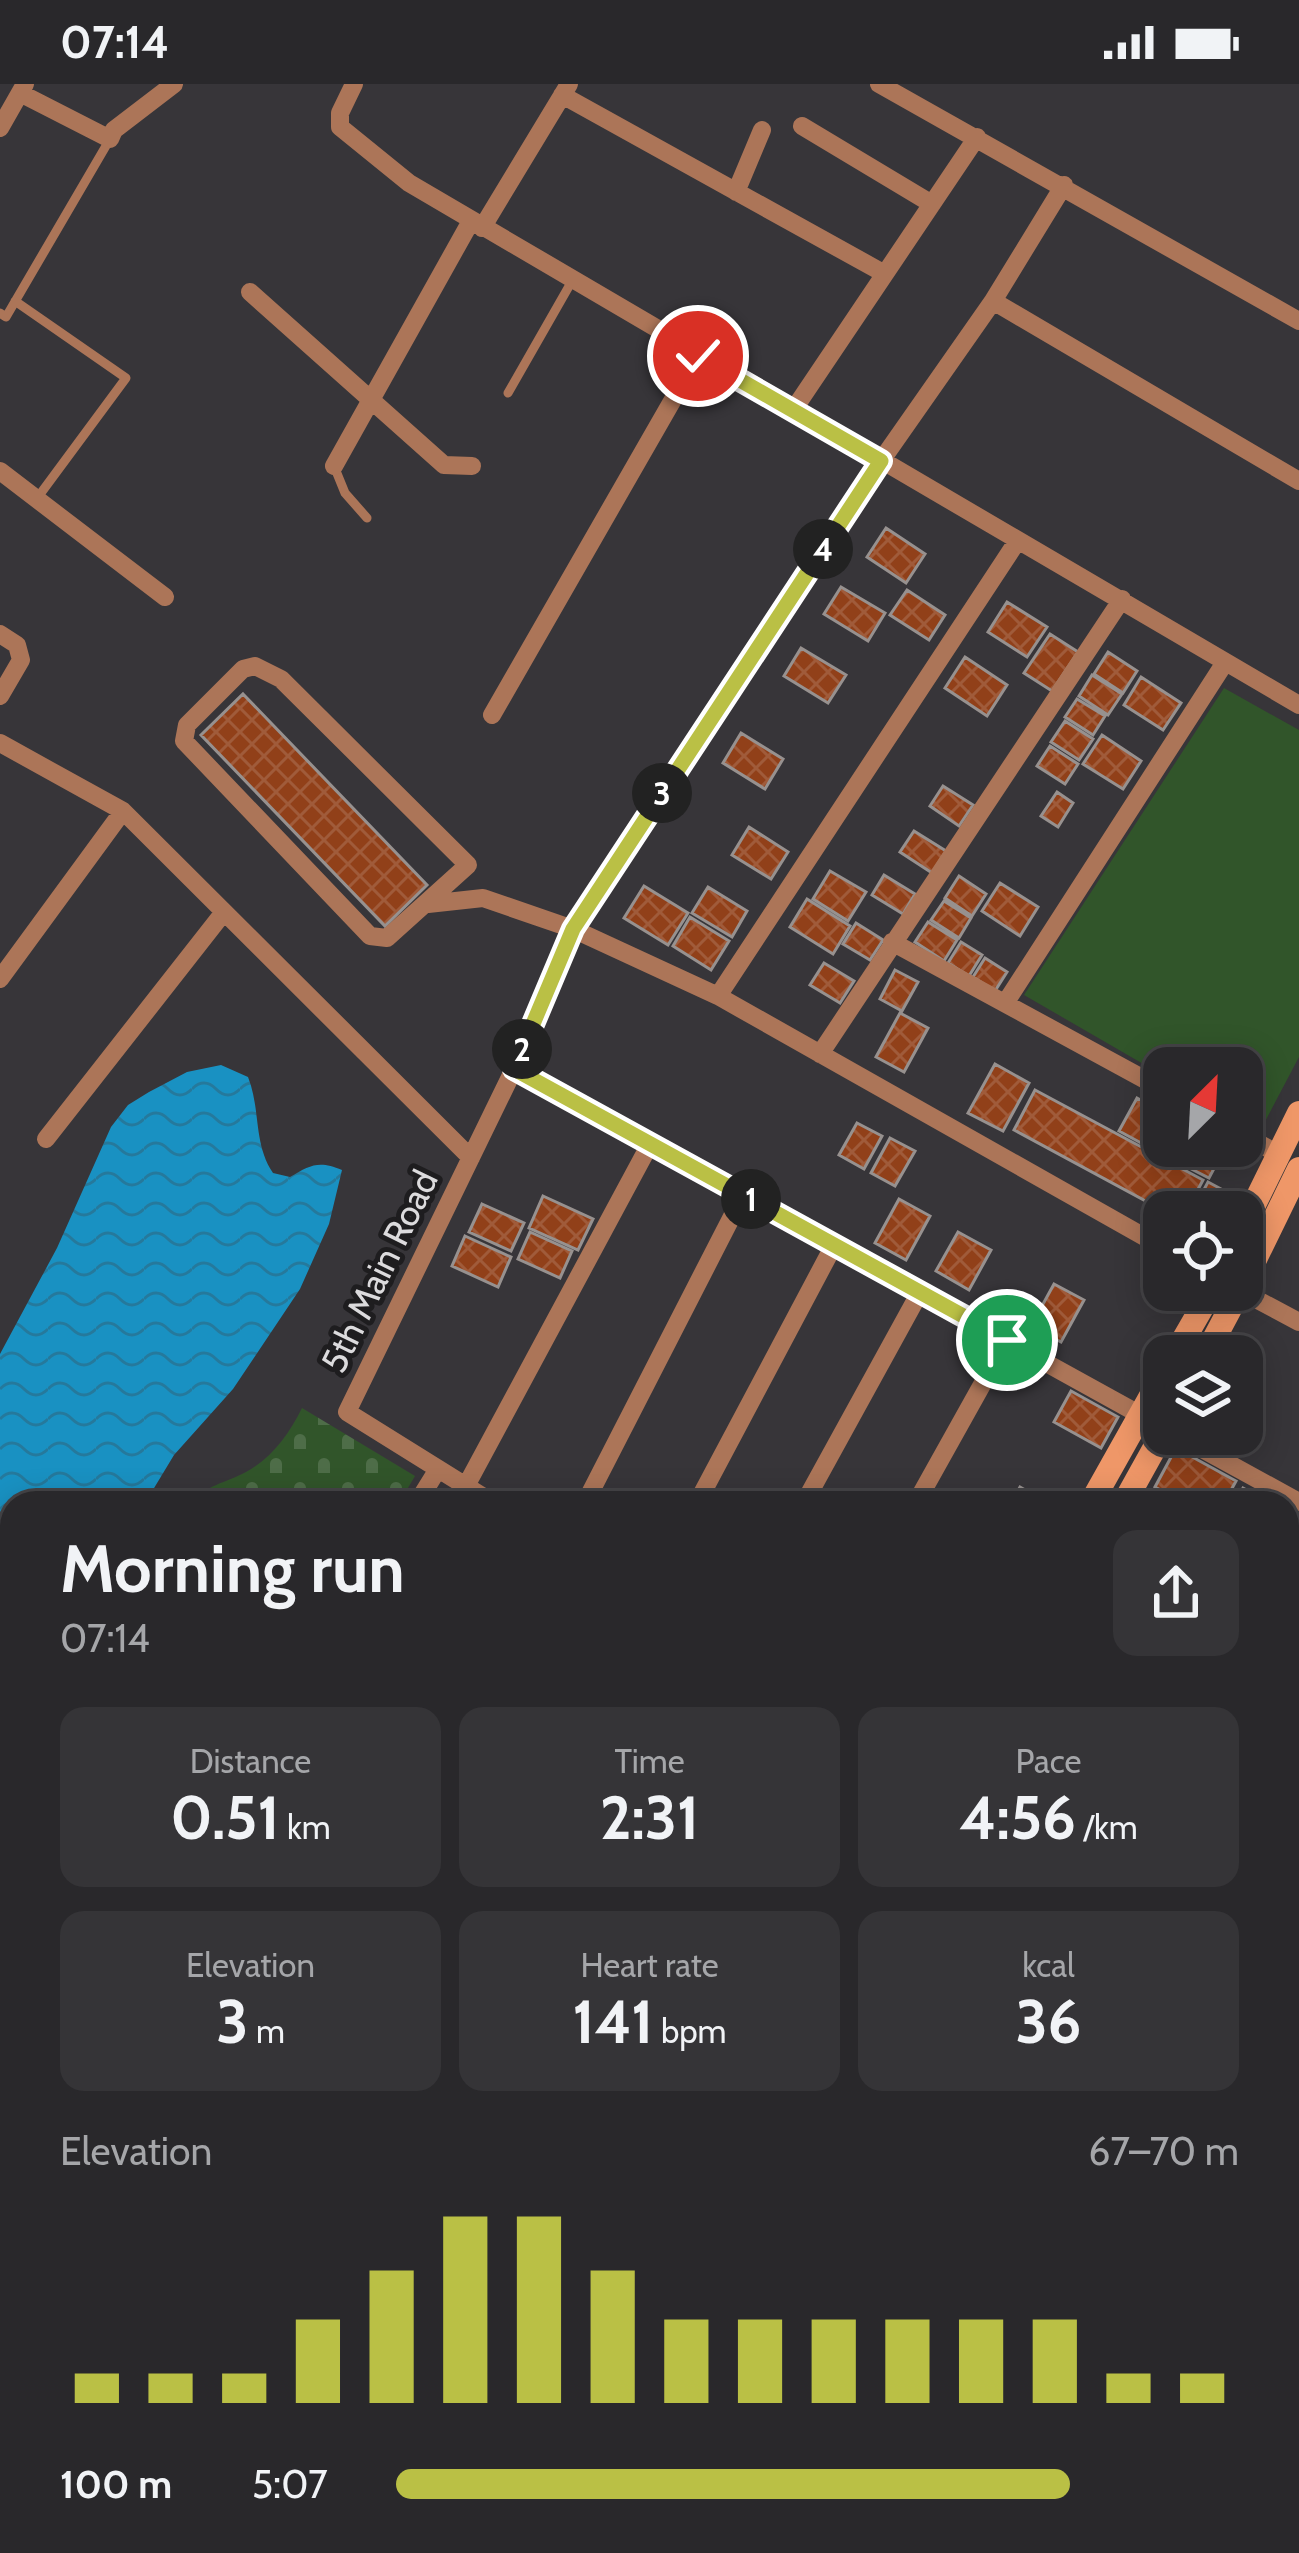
<!DOCTYPE html>
<html lang="en">
<head>
<meta charset="utf-8">
<style>
  body { margin:0; font-family:Cabin,sans-serif; background:#353437; color:#f1f3f6; height:100vh; display:flex; flex-direction:column; font-size:45px; white-space:nowrap }
  * { box-sizing:border-box; margin:0 }
  p { font-size:39px; color:#a5a6a9 }
  .icon { flex:none; width:66px; height:66px; fill:none; stroke:currentColor; stroke-width:2; stroke-linecap:round; stroke-linejoin:round }
  .map { position:relative; flex:1; overflow:hidden }
  .side { position:absolute; left:0px; top:1407px; width:1299px; height:1062px; display:flex; flex-direction:column; background:#29282b; border-radius:36px 36px 0 0; box-shadow:0 6px 30px #0003,0 0 0 3px #454447 }
  .side>* { flex:none }
  .needle { width:78px; rotate:24deg }
  .buttons { position:absolute; left:1143px; top:963px; display:grid; gap:24px }
  .buttons a { display:grid; place-items:center; width:120px; height:120px; border-radius:24px; background:#29282b; box-shadow:0 6px 30px #0003,0 0 0 3px #454447; font-size:60px }
  .pin { position:absolute; display:grid; place-items:center; width:102px; height:102px; color:#fff; margin:-51px; border:6px solid #fff; border-radius:50%; box-shadow:0 3px 12px #0007 }
  .km { position:absolute; width:60px; height:60px; margin:-30px; border-radius:50%; background:#222; color:#fff; font-size:33px; line-height:60px; text-align:center }
  .round { display:grid; place-items:center; flex:none; width:126px; height:126px; border-radius:24px; background:#353437 }
  .summary { display:flex; align-items:center; justify-content:space-between; height:204px; padding:0 60px }
  h1 { font-size:66px; font-weight:700; line-height:90px }
  .metrics { display:grid; grid-template-columns:repeat(3,1fr); gap:18px; height:204px; padding:12px 60px }
  .metrics div { display:grid; align-content:center; border-radius:24px; background:#353437; text-align:center }
  .metrics b { font-size:60px; font-weight:700 }
  .metrics small { font-size:33px; font-weight:400 }
  .metrics p { font-size:33px }
  .chart { height:336px; padding:24px 60px }
  .chart p { display:flex; justify-content:space-between }
  .chart svg { width:100%; height:216px; margin-top:12px; stroke:#bac045; stroke-width:6 }
  ul { padding:0 60px; list-style:none; font-size:39px }
  li { display:grid; grid-template-columns:192px 144px 1fr; align-items:center; height:90px }
  li i { height:30px; border-radius:15px; background:#bac045 }
  .status { display:flex; justify-content:space-between; align-items:center; height:84px; padding:0 60px; background:#29282b; direction:ltr }
  .status svg { height:33px; fill:currentColor }
  .map>svg:first-child { display:block }
  .grass { fill:url(#grass-tufts) }
  .cemetery { fill:url(#cemetery-stones) }
  .green { fill:#31552a }
  .water { fill:url(#water-waves) }
  .building { fill:url(#building-cross-hatch); stroke:#97918f; stroke-width:3 }
  .lines { fill:none; stroke-linecap:round; stroke-linejoin:round }
  .lane { stroke:#ac7558; stroke-width:9 }
  .street { stroke:#ac7558; stroke-width:18 }
  .secondary { stroke:#ef9768; stroke-width:24 }
  .route-casing { stroke:#fff; stroke-width:24 }
  .route { stroke:#bac045; stroke-width:15 }
  .labels { text-anchor:middle; dominant-baseline:central; stroke-width:10; stroke-linejoin:round; paint-order:stroke }
  .street-label { font-size:36px; fill:#dcdbdd; stroke:#1e1d1f }
</style>
</head>
<body>
<div class="status"><b>07:14</b><svg viewBox="0 0 49 12"><path d="M0 12V9h3v3zM5 12V6h3v6zM10 12V3h3v9zM15 12V0h3v12zM26 1h20v11H26zM47 4h2v5h-2z"/></svg></div>
<div class="map">
<svg width="1299" height="2469" viewBox="0 0 1299 2469">
  <defs>
    <pattern id="grass-tufts" width="24" height="20" patternUnits="userSpaceOnUse" patternTransform="scale(3)"><rect width="24" height="20" fill="#31552a"/><path d="M3 7l-1-3M5 7V3M7 7l1-3M15 17l-1-3M17 17v-4M19 17l1-3" fill="none" stroke="#4e6d48"/></pattern>
    <pattern id="cemetery-stones" width="16" height="16" patternUnits="userSpaceOnUse" patternTransform="scale(3)"><rect width="16" height="16" fill="#31552a"/><path d="M2 7V4a2 2 0 0 1 4 0v3zM10 15v-3a2 2 0 0 1 4 0v3z" fill="#4e6d48"/></pattern>
    <pattern id="water-waves" width="16" height="10" patternUnits="userSpaceOnUse" patternTransform="scale(3)"><rect width="16" height="10" fill="#1991c2"/><path d="M0 5q4-4 8 0t8 0" fill="none" stroke="#25799c"/></pattern>
    <pattern id="building-cross-hatch" width="8" height="8" patternUnits="userSpaceOnUse" patternTransform="scale(3)"><rect width="8" height="8" fill="#914019"/><path d="M0 0l8 8M0 8l8-8" fill="none" stroke="#a05b3a"/></pattern>
  </defs>
  <rect width="100%" height="100%" fill="#373539"/>
  <path class="grass" d="M1299,1672v215l-12,-6v-186z
    M1287,1925l12,6v323l-12,28z
    M675,2457h495l-3,12h-495z"/>
  <path class="cemetery" d="M302,1324l113,68 -16,27h-210c18,-18 36,-20 57,-31 26,-14 43,-38 56,-64z"/>
  <path class="green" d="M1224,604l75,42v327l-39,74 -18,-11v-52h-78v8l-140,-81z"/>
  <path class="water" d="M221,981l27,12c13,33 5,66 25,96l17,4c20,-12 29,-17 52,-7l-13,54 -29,65 -67,100 -59,66 -29,48h-133v150l-12,-8v-291l57,-106 54,-121 17,-22 21,-13 38,-20z"/>
  <path class="building" d="M886,444l39,26 -19,29 -39,-26z
    M841,503l44,26 -17,28 -44,-27z
    M907,506l38,25 -16,25 -39,-25z
    M1007,518l40,25 -20,30 -39,-25z
    M1050,550l28,18 -26,39 -28,-18z
    M801,564l45,27 -18,28 -44,-27z
    M1108,568l29,19 -14,22 -29,-19z
    M965,573l42,28 -20,31 -42,-28z
    M1092,591l30,19 -14,21 -29,-19z
    M1141,593l40,26 -18,27 -39,-25z
    M243,610l184,191 -42,41 -184,-191z
    M1077,615l28,17 -12,19 -28,-18z
    M1065,637l28,18 -14,21 -28,-18z
    M741,649l42,26 -18,30 -42,-26z
    M1102,651l39,26 -18,28 -40,-25z
    M1050,662l28,18 -13,20 -28,-18z
    M943,702l30,19 -14,21 -29,-20z
    M1057,708l16,11 -15,24 -17,-11z
    M749,743l39,25 -17,27 -39,-24z
    M914,747l32,20 -14,22 -32,-21z
    M830,787l36,21 -18,29 -35,-22z
    M884,791l31,19 -12,20 -31,-19z
    M959,792l27,18 -14,22 -27,-18z
    M1000,799l38,24 -18,29 -38,-25z
    M644,802l44,27 -20,32 -44,-27z
    M708,803l39,24 -15,26 -40,-24z
    M807,815l43,27 -17,28 -43,-27z
    M944,817l27,17 -12,20 -28,-18z
    M690,833l39,24 -18,29 -38,-24z
    M928,838l29,18 -13,21 -29,-19z
    M856,839l27,17 -13,20 -27,-16z
    M961,858l21,13 -13,21 -21,-13z
    M985,874l22,14 -12,19 -22,-14z
    M824,879l30,18 -14,22 -30,-18z
    M895,886l23,12 -16,29 -22,-12z
    M900,929l28,15 -24,44 -28,-15z
    M995,980l34,19 -26,48 -35,-18z
    M1035,1006l168,90 -17,32h-20l-152,-82z
    M1137,1014l23,13 -17,33 -24,-13z
    M857,1039l25,13 -18,33 -25,-14z
    M890,1054l25,13 -20,35 -24,-13z
    M1173,1062h53l-17,32 -41,-21z
    M1208,1098l30,16 -8,14h-38z
    M543,1112l50,23 -15,31 -49,-22z
    M899,1115l31,17 -24,44 -31,-17z
    M482,1120l42,19 -13,28 -42,-19z
    M530,1148l42,19 -12,27 -42,-19z
    M958,1148l33,18 -22,40 -33,-19z
    M465,1152l46,21 -13,30 -46,-21z
    M1054,1200l30,16 -23,42 -30,-16z
    M1071,1307l47,26 -17,31 -47,-26z
    M1176,1364l60,33 -12,22h-39l-30,-16z
    M1020,1403l28,16h-37z
    M1243,1404l28,15h-36z
    M401,2457h36l-10,12h-11z"/>
  <g class="lines">
    <path class="lane" d="M15,217l111,77 -88,119
      M0,229l6,4 104,-178
      M508,309l64,-112
      M334,382l11,27 22,25"/>
    <path class="street" d="M354,0l-14,29v14l69,56 890,522
      M879,0l420,237
      M20,9l90,46 4,-9 60,-46
      M562,11l323,179
      M802,42l130,78
      M0,44l25,-44
      M736,108l26,-62
      M482,144l87,-144
      M250,208l194,173 28,1
      M993,217l306,180
      M792,328l185,-275
      M334,382l137,-245
      M0,387l165,126
      M0,550l17,11 4,15 -21,36
      M255,582l26,13 187,186 -81,73 -17,-2 -186,-195 3,-16 56,-56z
      M492,631l206,-359
      M0,659l123,68 348,347
      M428,820l55,-6 90,31 145,67 446,252
      M892,858l272,148
      M0,895l123,-168
      M718,912l300,-456
      M1006,918l218,-338
      M820,970l302,-455
      M514,985l650,359
      M1242,1050l36,20
      M46,1055l178,-227
      M1239,1206l60,32
      M1175,1350l124,68
      M466,1402l184,-342
      M417,1419l21,-34
      M493,1419l-146,-91 167,-343 59,-140 308,-468 112,-160 71,-116
      M585,1419l158,-308
      M697,1419l137,-258
      M804,1419l116,-211
      M916,1419l91,-163
      M1287,1459l12,-22
      M0,1591l12,8
      M1287,1675l12,-23
      M0,1683l12,7
      M0,1813l12,-17
      M0,1885l12,9
      M1287,1902l12,7
      M0,2096l12,-18
      M1287,2360l12,5
      M1287,2456l12,5
      M347,2469l11,-12"/>
    <path class="secondary" d="M1242,1145l57,-116
      M1242,1202l57,-117
      M1174,1272l38,-66
      M1205,1272l35,-66
      M1091,1419l73,-130
      M1124,1419l40,-72
      M0,2159l12,11
      M318,2457l15,12
      M637,2469l3,-12"/>
  </g>
  <g class="lines">
    <g class="route-casing">
      <path id="route" d="M698,272l183,105 -308,468 -59,140 493,271"/>
    </g>
    <use href="#route" class="route"/>
  </g>
  <g class="labels">
    <g class="street-label">
      <text transform="translate(379 1187) rotate(-64)">5th Main Road</text>
    </g>
  </g>
</svg>
<div class="buttons">
<a><svg class="needle" viewBox="-14 -14 28 28"><path d="M0-13l5 13h-10z" fill="#e53935"/><path d="M0 13l5-13h-10z" fill="#a5a6a9"/></svg></a>
<a><svg class="icon" aria-label="locate" viewBox="0 0 24 24"><circle cx="12" cy="12" r="6"/><path d="M12 2v4M12 18v4M2 12h4M18 12h4"/></svg></a>
<a><svg class="icon" aria-label="layers" viewBox="0 0 24 24"><path d="M12 4l9 5-9 5-9-5zM3 14l9 5 9-5"/></svg></a>
</div>
<div class="pin" style="left:1007px;top:1256px;background:#1e9e55"><svg class="icon" aria-label="arrive" viewBox="0 0 24 24"><path d="M6 21V4h12l-3 4 3 4H6"/></svg></div>
<div class="pin" style="left:698px;top:272px;background:#d93025"><svg class="icon" aria-label="check" viewBox="0 0 24 24"><path d="M5 12l5 5 9-10"/></svg></div>
<b class="km" style="left:751px;top:1115px">1</b>
<b class="km" style="left:522px;top:965px">2</b>
<b class="km" style="left:662px;top:709px">3</b>
<b class="km" style="left:823px;top:465px">4</b>
<section class="side">
<div class="summary"><div><h1>Morning run</h1><p>07:14</p></div><a class="round"><svg class="icon" aria-label="share" viewBox="0 0 24 24"><path d="M12 15V3M7 8l5-5 5 5M5 13v7h14v-7"/></svg></a></div>
<div class="metrics">
<div><p>Distance</p><b>0.51<small> km</small></b></div>
<div><p>Time</p><b>2:31</b></div>
<div><p>Pace</p><b>4:56<small> /km</small></b></div>
</div>
<div class="metrics">
<div><p>Elevation</p><b>3<small> m</small></b></div>
<div><p>Heart rate</p><b>141<small> bpm</small></b></div>
<div><p>kcal</p><b>36</b></div>
</div>
<div class="chart"><p><span>Elevation</span>67–70 m</p>
<svg viewBox="0 0 160 44" preserveAspectRatio="none"><path d="M5 44V38M15 44V38M25 44V38M35 44V27M45 44V17M55 44V6M65 44V6M75 44V17M85 44V27M95 44V27M105 44V27M115 44V27M125 44V27M135 44V27M145 44V38M155 44V38"/></svg>
</div>
<ul>
<li><b>100 m</b>5:07<i style="width:80%"></i></li>
</ul>
</section>
</div>
</body>
</html>
